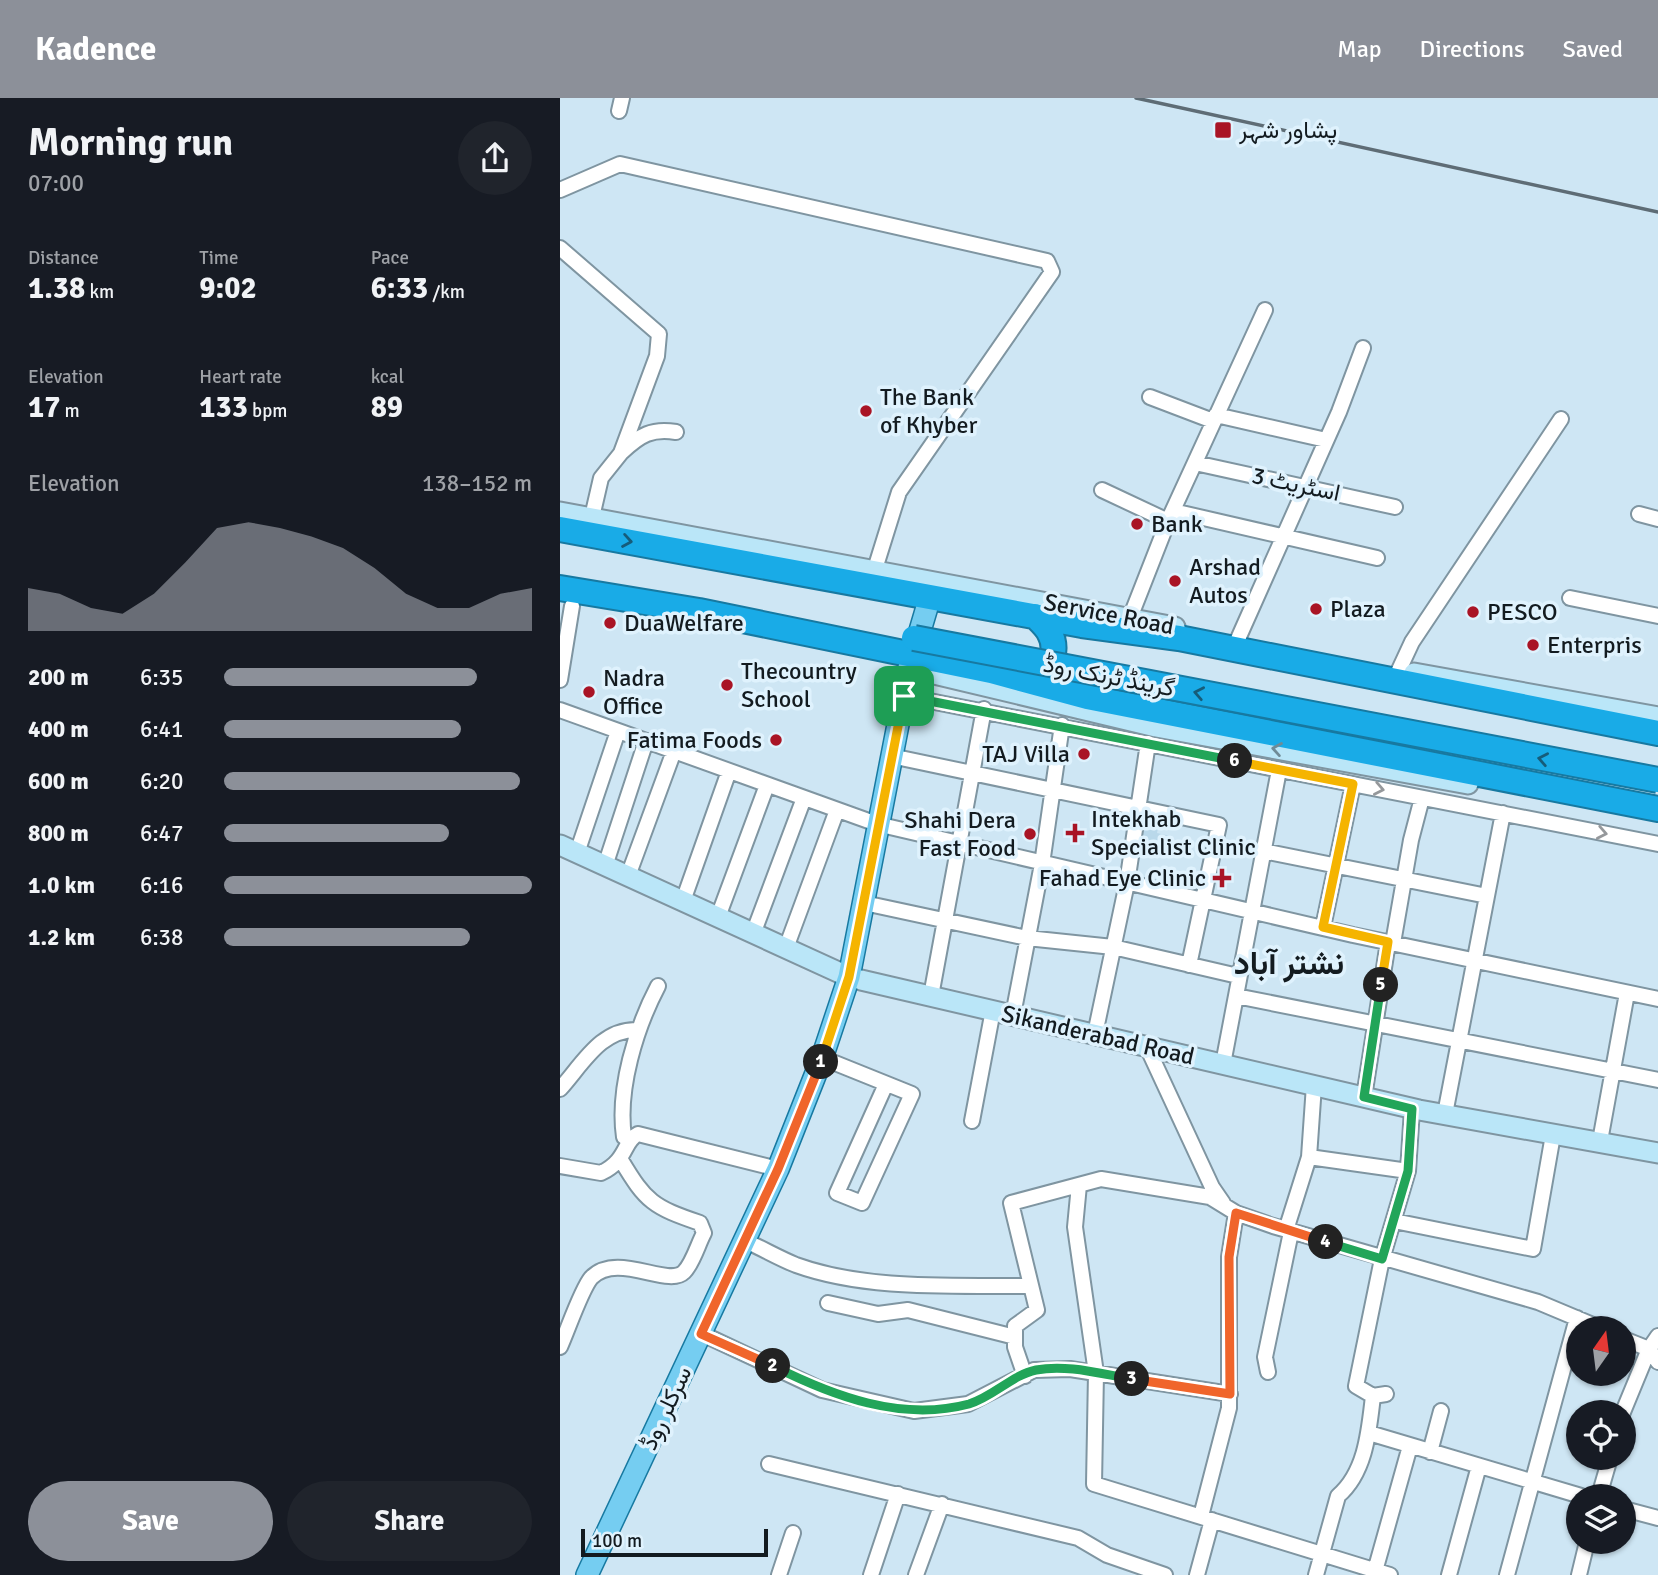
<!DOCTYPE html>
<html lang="en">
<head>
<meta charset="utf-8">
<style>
  body { margin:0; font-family:Signika,Vazirmatn,sans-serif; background:#20242c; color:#f1f3f6; height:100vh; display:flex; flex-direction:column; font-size:26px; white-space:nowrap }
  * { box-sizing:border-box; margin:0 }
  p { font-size:23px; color:#9ea1a6 }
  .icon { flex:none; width:38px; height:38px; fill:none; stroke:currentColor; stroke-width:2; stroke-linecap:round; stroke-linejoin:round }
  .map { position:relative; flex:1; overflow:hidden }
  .side { display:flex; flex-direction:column; background:#171b24; width:560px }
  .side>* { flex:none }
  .needle { width:46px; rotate:14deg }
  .fabs { position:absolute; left:1006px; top:1218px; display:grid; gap:14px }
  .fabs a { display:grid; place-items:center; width:70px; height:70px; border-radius:50%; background:#171b24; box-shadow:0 2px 5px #0004; font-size:35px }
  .scale { position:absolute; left:21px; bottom:18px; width:187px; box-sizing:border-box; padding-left:7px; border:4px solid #131b20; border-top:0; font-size:19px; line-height:24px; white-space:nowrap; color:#131b20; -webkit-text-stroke:5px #dff2fd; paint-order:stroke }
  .pin { position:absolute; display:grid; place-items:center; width:60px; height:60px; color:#fff; margin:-30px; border-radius:14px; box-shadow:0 4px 10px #0006 }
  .km { position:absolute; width:35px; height:35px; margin:-18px; border-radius:50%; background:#222; color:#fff; font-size:19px; line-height:35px; text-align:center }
  .round { display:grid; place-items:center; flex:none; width:74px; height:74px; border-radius:37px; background:#20242c }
  .head { display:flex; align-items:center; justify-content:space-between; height:119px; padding:0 28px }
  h1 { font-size:38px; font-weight:700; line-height:52px }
  .figures { display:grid; grid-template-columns:repeat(3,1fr); gap:10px; height:119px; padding:7px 28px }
  .figures div { display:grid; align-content:center }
  .figures b { font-size:30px; font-weight:700 }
  .figures small { font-size:19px; font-weight:400 }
  .figures p { font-size:19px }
  .chart { height:196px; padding:14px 28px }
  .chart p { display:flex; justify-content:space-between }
  .chart svg { width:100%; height:126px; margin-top:7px; fill:#8c9099; opacity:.7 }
  .button { display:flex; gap:14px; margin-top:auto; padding:14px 28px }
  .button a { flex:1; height:80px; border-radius:42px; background:#8c9099; color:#fff; font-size:28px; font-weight:700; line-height:80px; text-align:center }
  .button a+a { background:#20242c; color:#f1f3f6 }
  ul { padding:0 28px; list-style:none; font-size:23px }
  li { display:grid; grid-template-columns:112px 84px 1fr; align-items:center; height:52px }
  li i { height:18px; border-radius:9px; background:#8c9099 }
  header { display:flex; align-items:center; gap:42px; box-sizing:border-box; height:98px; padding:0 35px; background:#8c9099; color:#fff }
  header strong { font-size:33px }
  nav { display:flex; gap:38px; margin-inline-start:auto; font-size:24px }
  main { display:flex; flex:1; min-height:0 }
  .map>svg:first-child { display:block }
  .built { fill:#b9d8ea }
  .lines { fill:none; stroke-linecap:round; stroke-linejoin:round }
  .street-casing { stroke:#7f95a1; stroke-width:18 }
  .secondary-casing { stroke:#7f95a1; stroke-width:23 }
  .primary-casing { stroke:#1779a1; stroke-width:24 }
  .highway-casing { stroke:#1779a1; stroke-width:28 }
  .street { stroke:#fff; stroke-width:14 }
  .secondary { stroke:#bae6f8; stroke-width:19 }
  .primary { stroke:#75cdf1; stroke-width:21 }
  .highway { stroke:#19abe7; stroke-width:24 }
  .rail { stroke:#5e6c75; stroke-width:3.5 }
  .highway-bridge-casing { stroke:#1779a1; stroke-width:28; stroke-linecap:butt }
  .highway-bridge { stroke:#19abe7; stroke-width:24 }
  .oneway { stroke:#165c7a }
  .oneway2 { stroke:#6f8b97 }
  .oneway3 { stroke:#95989b }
  .split-1-casing { stroke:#fff; stroke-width:14 }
  .split-2-casing { stroke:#fff; stroke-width:14 }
  .split-3-casing { stroke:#fff; stroke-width:14 }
  .split-4-casing { stroke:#fff; stroke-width:14 }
  .split-5-casing { stroke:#fff; stroke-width:14 }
  .split-6-casing { stroke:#fff; stroke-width:14 }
  .split-7-casing { stroke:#fff; stroke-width:14 }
  .split-1 { stroke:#f5b400; stroke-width:9 }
  .split-2 { stroke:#f0652b; stroke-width:9 }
  .split-3 { stroke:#22a559; stroke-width:9 }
  .split-4 { stroke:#f0652b; stroke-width:9 }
  .split-5 { stroke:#22a559; stroke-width:9 }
  .split-6 { stroke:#f5b400; stroke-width:9 }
  .split-7 { stroke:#22a559; stroke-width:9 }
  .poi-dot { fill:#a91425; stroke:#dff2fd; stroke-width:2.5 }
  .labels { text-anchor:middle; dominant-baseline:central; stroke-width:7; stroke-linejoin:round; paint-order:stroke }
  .poi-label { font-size:24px; fill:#131b20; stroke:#dff2fd; text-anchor:start }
  .street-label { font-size:24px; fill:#131b20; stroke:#dff2fd }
  .district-label { font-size:32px; font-weight:bold; fill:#131b20; stroke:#dff2fd }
</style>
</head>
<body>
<header>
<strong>Kadence</strong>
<nav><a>Map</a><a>Directions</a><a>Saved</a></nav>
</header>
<main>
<section class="side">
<div class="head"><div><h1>Morning run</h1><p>07:00</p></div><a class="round"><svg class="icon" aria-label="share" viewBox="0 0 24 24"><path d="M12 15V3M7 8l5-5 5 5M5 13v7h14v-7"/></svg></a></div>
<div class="figures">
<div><p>Distance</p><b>1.38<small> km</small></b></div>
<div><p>Time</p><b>9:02</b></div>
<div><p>Pace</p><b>6:33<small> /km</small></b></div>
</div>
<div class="figures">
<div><p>Elevation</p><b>17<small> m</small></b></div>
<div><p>Heart rate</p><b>133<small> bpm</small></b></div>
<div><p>kcal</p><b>89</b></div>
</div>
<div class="chart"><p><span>Elevation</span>138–152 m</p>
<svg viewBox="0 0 160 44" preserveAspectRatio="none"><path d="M0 44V29L10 31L20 36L30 38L40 31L50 20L60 8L70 6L80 8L90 11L100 15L110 22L120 31L130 36L140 36L150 31L160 29V44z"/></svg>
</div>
<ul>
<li><b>200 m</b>6:35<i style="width:82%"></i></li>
<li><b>400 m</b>6:41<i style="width:77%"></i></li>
<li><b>600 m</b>6:20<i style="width:96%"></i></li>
<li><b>800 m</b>6:47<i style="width:73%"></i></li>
<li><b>1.0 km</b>6:16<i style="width:100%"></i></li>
<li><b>1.2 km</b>6:38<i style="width:80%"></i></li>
</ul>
<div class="button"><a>Save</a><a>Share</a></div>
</section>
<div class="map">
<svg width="1098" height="1477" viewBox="0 0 1098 1477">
  <rect width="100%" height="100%" fill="#cee6f4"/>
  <path class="built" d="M582,716l18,4 -3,15 13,3 -2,14 -32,-6z"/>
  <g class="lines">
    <g class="street-casing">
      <path id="street" d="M59,13l3,-13
        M0,92l60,-26 427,97 5,11 -153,220 -24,77
        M0,150l99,86 -2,22 -36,97 -20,25 -9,39
        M590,299l63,24
        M656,317l110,25
        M62,354c18,-17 30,-24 54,-20
        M635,365l200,44
        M542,392l66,31
        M613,413l204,47
        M1079,416l19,5
        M1010,500l88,18
        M570,520l38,-97 97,-211
        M678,541l101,-227 24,-64
        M839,572l13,-28 149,-223
        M0,582l12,-74
        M344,598l754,148
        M0,612l317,114 476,111 305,64
        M331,658l328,69 -30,140
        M703,753l224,45
        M17,755l41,-122
        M45,768l41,-125
        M68,778l46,-125
        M123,803l46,-130
        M304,805l163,35 86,9 125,29
        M158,819l49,-132
        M763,829l30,-143
        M193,836l51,-136
        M833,845l18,-103 11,-42
        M226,850l51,-138
        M371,898l53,-287
        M676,898l422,84
        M453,917l29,-151 20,-139
        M535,936l32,-151 21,-140
        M587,949l65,140 11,16
        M275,965l77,31 -50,109 -25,-10 49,-109
        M663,966l56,-294
        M0,991c22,-24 41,-61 78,-59
        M804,999l24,-155
        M885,1016l58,-301
        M412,1023l21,-111
        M70,1042l-6,-3c-7,-48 12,-109 34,-151
        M1040,1043l27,-148
        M749,1059l99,14
        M0,1068l41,7c27,-13 22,-32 37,-39l140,35
        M519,1087l-4,42 21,146 -2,111 296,91
        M834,1123l139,28 20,-114
        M726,1132l23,-73 5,-72
        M192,1146c15,7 29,15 44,21 72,26 160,20 235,21
        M268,1205l50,11 30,-4 107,27
        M151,1240l111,52 92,21 54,-7 66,-34 36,-1 160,25
        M1064,1241l25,10 9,13
        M0,1249c7,-15 21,-57 31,-69 26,-27 77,10 93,-6 9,-9 14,-28 20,-39l-4,-10c-47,-16 -54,-21 -79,-63
        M708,1274l-3,-15 26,-125
        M465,1278l-10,-29v-21l22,-16 -26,-107 90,-24 109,18 26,16 37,13 265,76 62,26
        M826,1296l-13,2 -17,-10 26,-127 26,-88 4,-62
        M1063,1314l26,-63 9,-13
        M809,1335l212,63
        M870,1354l11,-41
        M209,1366l309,74 29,17 58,20
        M1039,1398l11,-38
        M1064,1411l34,9
        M641,1418l28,-108v-151l7,-44
        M815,1473l35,-125
        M219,1477l14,-42
        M311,1477l27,-81
        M356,1477l26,-71
        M637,1477l15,-55
        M756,1477l22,-79c28,-24 31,-66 35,-100
        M889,1477l30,-109
        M947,1477l70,-257
        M1019,1477l8,-33"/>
    </g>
    <g class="secondary-casing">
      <path id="secondary" d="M0,414l615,115
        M349,570l247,59 312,57
        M854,575l244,44
        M0,747l289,132
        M301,882l558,130 239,43"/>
    </g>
    <g class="primary-casing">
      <path id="primary" d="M27,1477l191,-406 44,-111 27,-81 60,-309 21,-71"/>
    </g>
    <g class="highway-casing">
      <path id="highway" d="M0,431l522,96 97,13 479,95
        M0,490l139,23 292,60 96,26 571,112
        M475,518c5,5 12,11 15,18 8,14 1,39 -12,47"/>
    </g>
    <use href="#street" class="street"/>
    <use href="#secondary" class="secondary"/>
    <use href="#primary" class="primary"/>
    <use href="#highway" class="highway"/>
    <path class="rail" d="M576,0l522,114"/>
    <g class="highway-bridge-casing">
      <path id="highway-bridge" d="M354,540l744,142"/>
    </g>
    <use href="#highway-bridge" class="highway-bridge"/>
  </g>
  <defs><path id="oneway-chevron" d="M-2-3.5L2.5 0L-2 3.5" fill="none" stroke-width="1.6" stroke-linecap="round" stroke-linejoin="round" transform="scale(1.75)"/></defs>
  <g class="oneway">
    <use href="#oneway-chevron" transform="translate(67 443) rotate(10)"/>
    <use href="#oneway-chevron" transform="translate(639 595) rotate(-169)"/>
    <use href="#oneway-chevron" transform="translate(983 661) rotate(-169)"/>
  </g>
  <use class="oneway2" href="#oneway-chevron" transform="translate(717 651) rotate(-170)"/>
  <g class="oneway3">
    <use href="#oneway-chevron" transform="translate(819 691) rotate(11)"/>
    <use href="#oneway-chevron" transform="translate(1042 735) rotate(11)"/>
  </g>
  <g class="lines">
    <g class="split-1-casing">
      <path id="split-1" d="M261,964l28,-85 55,-281"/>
    </g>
    <g class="split-2-casing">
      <path id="split-2" d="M213,1268l-72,-32 77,-165 43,-107"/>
    </g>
    <g class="split-3-casing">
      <path id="split-3" d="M213,1268c60,30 128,56 196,38 24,-7 43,-29 67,-34 31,-6 65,4 96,9"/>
    </g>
    <g class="split-4-casing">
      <path id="split-4" d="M572,1281l98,15 -1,-137 7,-44 90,29"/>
    </g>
    <g class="split-5-casing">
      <path id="split-5" d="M766,1144l56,17 26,-88 4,-62 -48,-12 17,-112"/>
    </g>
    <g class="split-6-casing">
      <path id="split-6" d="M675,663l118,23 -30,143 65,15 -7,43"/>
    </g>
    <g class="split-7-casing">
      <path id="split-7" d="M344,598l331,65"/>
    </g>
    <use href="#split-1" class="split-1"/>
    <use href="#split-2" class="split-2"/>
    <use href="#split-3" class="split-3"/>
    <use href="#split-4" class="split-4"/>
    <use href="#split-5" class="split-5"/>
    <use href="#split-6" class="split-6"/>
    <use href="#split-7" class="split-7"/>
  </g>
  <g class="poi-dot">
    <rect x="654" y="23" width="18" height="18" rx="3.5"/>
    <circle cx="306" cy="313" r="7"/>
    <circle cx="577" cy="426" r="7"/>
    <circle cx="615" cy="483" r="7"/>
    <circle cx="756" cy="511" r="7"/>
    <circle cx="913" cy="514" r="7"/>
    <circle cx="50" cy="525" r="7"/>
    <circle cx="973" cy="547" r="7"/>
    <circle cx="167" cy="587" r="7"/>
    <circle cx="29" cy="594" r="7"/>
    <circle cx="216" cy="642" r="7"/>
    <circle cx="524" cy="656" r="7"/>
    <path d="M511.5 724.5h7v7h7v7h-7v7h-7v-7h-7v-7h7z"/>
    <circle cx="470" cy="736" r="7"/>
    <path d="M658.5 769.5h7v7h7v7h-7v7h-7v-7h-7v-7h7z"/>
  </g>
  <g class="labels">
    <g class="poi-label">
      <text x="679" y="32">پشاور شہر</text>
      <text x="320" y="299">The Bank<tspan x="320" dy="28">of Khyber</tspan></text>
      <text x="591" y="426">Bank</text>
      <text x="629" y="469">Arshad<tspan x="629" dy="28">Autos</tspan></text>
      <text x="770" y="511">Plaza</text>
      <text x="927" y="514">PESCO</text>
      <text x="64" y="525">DuaWelfare</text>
      <text x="987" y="547">Enterpris</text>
      <text x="181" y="573">Thecountry<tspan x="181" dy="28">School</tspan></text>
      <text x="43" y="580">Nadra<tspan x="43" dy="28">Office</tspan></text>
      <text x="202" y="642" text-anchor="end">Fatima Foods</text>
      <text x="510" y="656" text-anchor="end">TAJ Villa</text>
      <text x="531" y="721">Intekhab<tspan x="531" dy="28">Specialist Clinic</tspan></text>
      <text x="456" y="722" text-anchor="end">Shahi Dera<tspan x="456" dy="28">Fast Food</tspan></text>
      <text x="646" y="780" text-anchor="end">Fahad Eye Clinic</text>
    </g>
    <g class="street-label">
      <text transform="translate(736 386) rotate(12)">اسٹریٹ 3</text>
      <text transform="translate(549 516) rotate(11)">Service Road</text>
      <text transform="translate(549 578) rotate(11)">گرینڈ ٹرنک روڈ</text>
      <text transform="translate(538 937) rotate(13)">Sikanderabad Road</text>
      <text transform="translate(106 1310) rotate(-65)">سرکلر روڈ</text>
    </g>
    <g class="district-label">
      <text x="729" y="865">نشتر آباد</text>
    </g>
  </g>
</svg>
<div class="fabs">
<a><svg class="needle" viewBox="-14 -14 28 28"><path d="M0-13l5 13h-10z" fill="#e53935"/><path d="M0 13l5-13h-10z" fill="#9ea1a6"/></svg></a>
<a><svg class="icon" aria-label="locate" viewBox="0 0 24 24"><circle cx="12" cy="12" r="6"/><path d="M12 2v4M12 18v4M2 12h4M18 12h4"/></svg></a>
<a><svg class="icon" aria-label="layers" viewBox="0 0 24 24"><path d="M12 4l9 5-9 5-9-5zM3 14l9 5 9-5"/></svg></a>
</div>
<div class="scale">100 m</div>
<div class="pin" style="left:344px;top:598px;background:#1e9e55"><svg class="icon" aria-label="arrive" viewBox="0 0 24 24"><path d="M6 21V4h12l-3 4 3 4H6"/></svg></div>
<b class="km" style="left:261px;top:964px">1</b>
<b class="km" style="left:213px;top:1268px">2</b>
<b class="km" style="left:572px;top:1281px">3</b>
<b class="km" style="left:766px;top:1144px">4</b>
<b class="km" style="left:821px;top:887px">5</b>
<b class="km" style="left:675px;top:663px">6</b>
</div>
</main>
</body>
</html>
